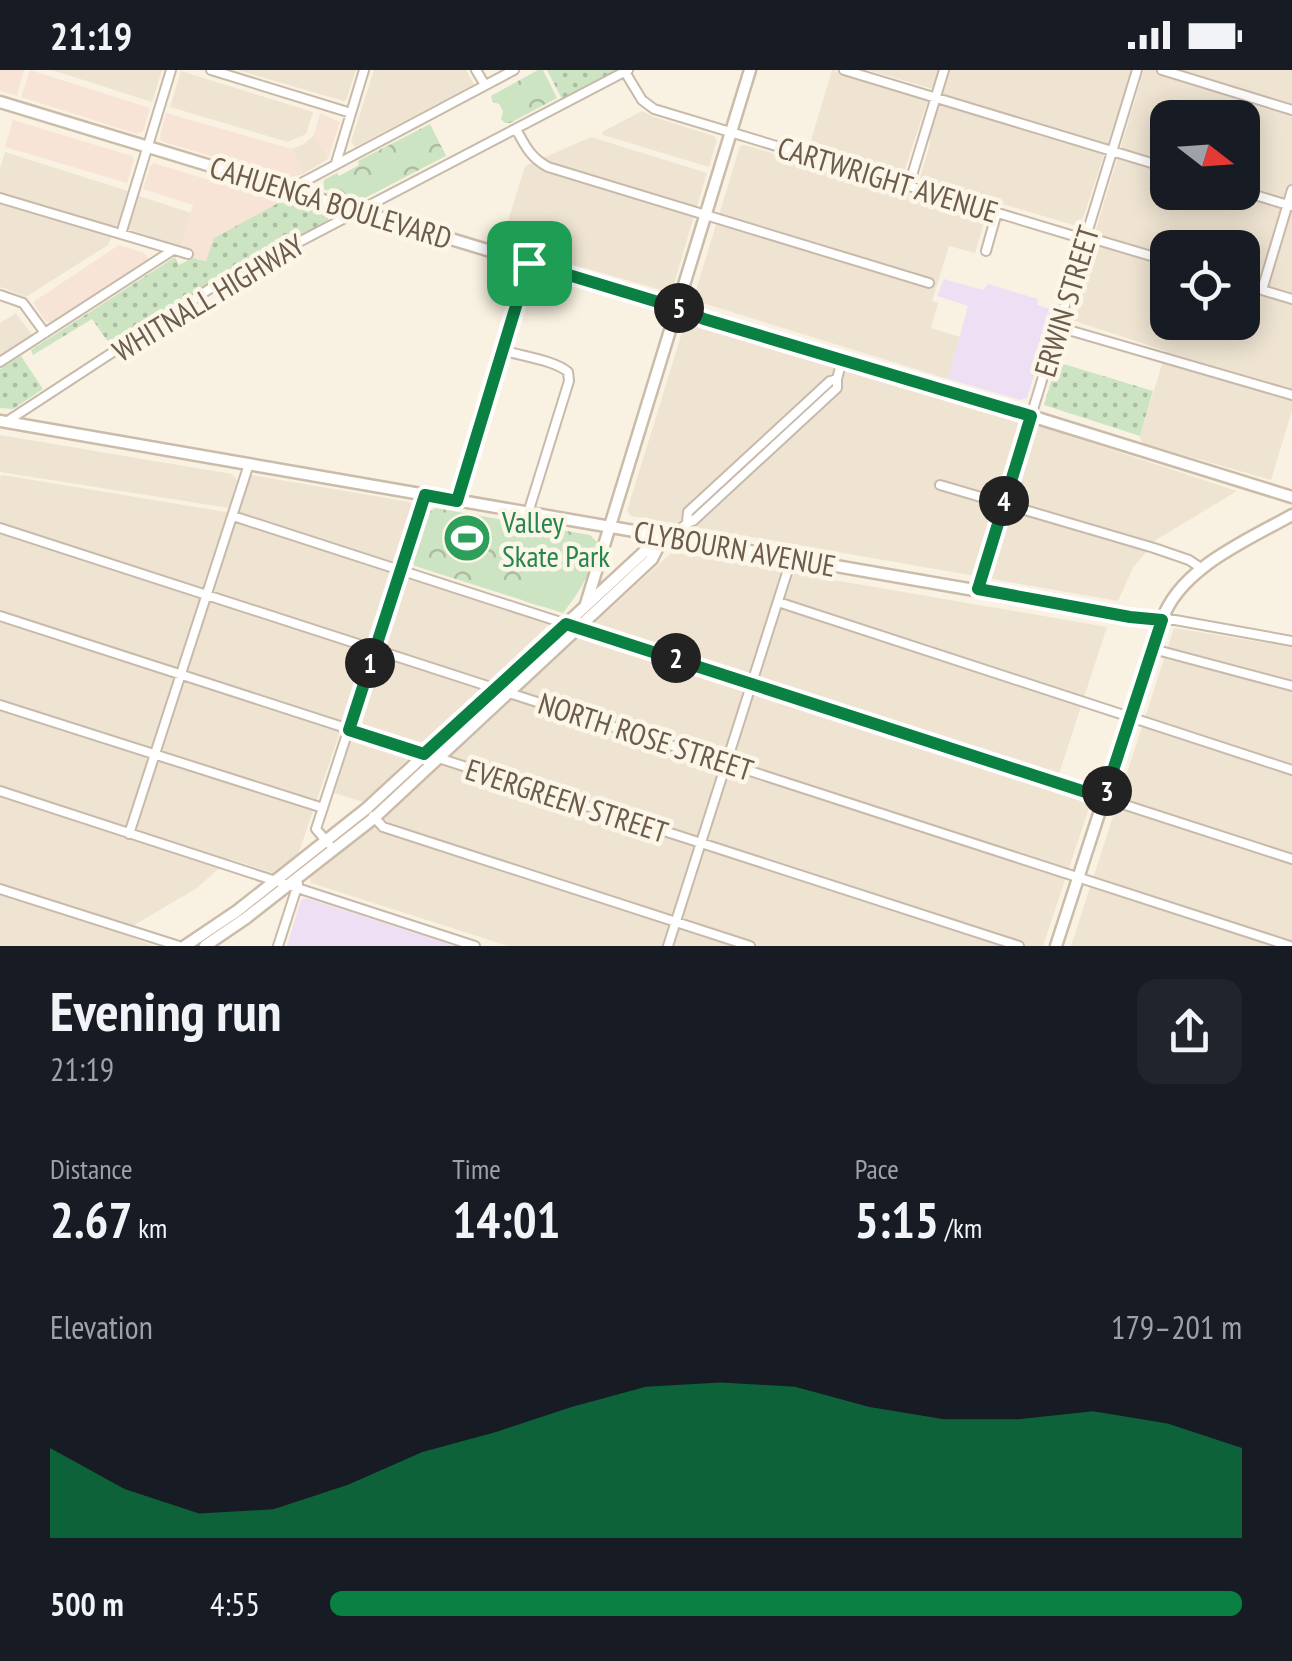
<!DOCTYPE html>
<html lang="en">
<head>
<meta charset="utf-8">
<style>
  body { margin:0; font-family:"PT Sans Narrow",sans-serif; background:#20242c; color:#f1f3f6; height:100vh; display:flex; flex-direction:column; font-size:38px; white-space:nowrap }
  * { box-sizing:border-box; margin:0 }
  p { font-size:32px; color:#9ea1a6 }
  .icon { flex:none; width:55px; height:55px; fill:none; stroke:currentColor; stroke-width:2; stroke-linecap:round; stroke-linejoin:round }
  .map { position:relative; height:876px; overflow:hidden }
  .panel { display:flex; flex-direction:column; background:#171b24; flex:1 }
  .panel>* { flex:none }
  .needle { width:65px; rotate:107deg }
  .fabs { position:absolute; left:1150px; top:30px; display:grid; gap:20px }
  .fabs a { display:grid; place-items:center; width:110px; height:110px; border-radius:20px; background:#171b24; box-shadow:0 5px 25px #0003; font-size:50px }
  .pin { position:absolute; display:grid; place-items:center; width:85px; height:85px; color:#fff; margin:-42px; border-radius:20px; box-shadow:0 5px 15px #0006 }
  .km { position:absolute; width:50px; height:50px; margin:-25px; border-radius:50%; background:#222; color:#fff; font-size:28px; line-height:50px; text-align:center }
  .round { display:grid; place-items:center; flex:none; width:105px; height:105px; border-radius:20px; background:#20242c }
  .headline { display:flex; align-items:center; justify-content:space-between; height:170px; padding:0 50px }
  h1 { font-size:55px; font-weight:700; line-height:75px }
  .figures { display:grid; grid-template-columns:repeat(3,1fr); gap:15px; height:170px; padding:10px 50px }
  .figures div { display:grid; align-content:center }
  .figures b { font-size:50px; font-weight:700 }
  .figures small { font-size:28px; font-weight:400 }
  .figures p { font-size:28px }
  .chart { height:280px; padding:20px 50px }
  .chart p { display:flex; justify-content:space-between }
  .chart svg { width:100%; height:180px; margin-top:10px; fill:#0b8043; opacity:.7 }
  ul { padding:0 50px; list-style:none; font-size:32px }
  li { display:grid; grid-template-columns:160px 120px 1fr; align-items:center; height:75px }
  li i { height:25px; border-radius:12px; background:#0b8043 }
  .status { display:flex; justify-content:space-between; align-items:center; height:70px; padding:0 50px; background:#171b24; direction:ltr }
  .status svg { height:28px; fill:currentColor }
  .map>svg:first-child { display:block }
  .residential { fill:#efe4d2; fill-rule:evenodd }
  .commercial { fill:#f8e4d7 }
  .education { fill:#efdff5 }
  .grass { fill:url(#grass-dots) }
  .park { fill:url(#park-crowns) }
  .pitch { fill:#cde4c3 }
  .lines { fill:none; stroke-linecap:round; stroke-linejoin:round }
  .minor-casing { stroke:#c8baab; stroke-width:12 }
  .secondary-casing { stroke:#cbbba9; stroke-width:15 }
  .minor { stroke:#fff; stroke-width:8 }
  .secondary { stroke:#fff; stroke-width:10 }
  .route-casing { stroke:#fff; stroke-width:20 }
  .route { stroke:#0b8043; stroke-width:12 }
  .labels { text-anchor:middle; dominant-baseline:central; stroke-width:9; stroke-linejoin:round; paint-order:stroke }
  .street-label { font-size:30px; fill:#6d5b4c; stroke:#fcf6e8 }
  .leisure-label { font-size:30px; fill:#27864d; stroke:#fcf6e8; text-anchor:start }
</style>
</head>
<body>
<div class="status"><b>21:19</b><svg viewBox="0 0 49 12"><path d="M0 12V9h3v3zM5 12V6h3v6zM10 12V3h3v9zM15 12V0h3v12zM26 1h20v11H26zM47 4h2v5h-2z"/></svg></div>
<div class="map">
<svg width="1292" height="876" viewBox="0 0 1292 876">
  <defs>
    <pattern id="grass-dots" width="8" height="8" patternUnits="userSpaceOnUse" patternTransform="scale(2.5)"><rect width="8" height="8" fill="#cde4c3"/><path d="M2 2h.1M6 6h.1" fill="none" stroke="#abbca1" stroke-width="1.8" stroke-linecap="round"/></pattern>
    <pattern id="park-crowns" width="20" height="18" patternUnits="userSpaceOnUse" patternTransform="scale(2.5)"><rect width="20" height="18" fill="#cde4c3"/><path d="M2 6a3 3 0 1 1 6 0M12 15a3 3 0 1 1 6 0" fill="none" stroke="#abbca1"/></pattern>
  </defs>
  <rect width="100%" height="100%" fill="#f9f2e2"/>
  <path class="residential" d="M52,0h110l-10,32z
    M237,0h119l-10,30 -2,1z
    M374,0h92l8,14 -119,63 -4,-5z
    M832,0l96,30 -24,72 -4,2 -92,-24z
    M868,0h264l-52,157 -159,-47 -1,-3 10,-33 -1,-9 14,-43z
    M1144,0h148v341l-21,69 -129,-37 -2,-7 26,-85 -97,-32zM1168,48h74v74h-74zM1168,178h74v74h-74z
    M181,1l132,41 -7,22 -18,8 -118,-35z
    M642,41l12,6 60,19 3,4 -8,27 -106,-32 -1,-3z
    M314,65l14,24 -25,15 -11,-25 12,-5z
    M591,67l116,36 -34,114 -5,5 -167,-48 24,-78z
    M745,75l239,72 1,3 -10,33 -26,-7 -17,55 6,2 -7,25 29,9 -12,42 -255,-79 47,-154z
    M5,82l123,39 -10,33 -10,21 -82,52 -26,-10v-119z
    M139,126l52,17 -10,33 -53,-17z
    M16,243l16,22 -32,21v-33z
    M691,253l254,72 292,96 -81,49 -23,28 -15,33 -487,-85 -4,-5 57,-185z
    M0,365l232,39 5,6 -8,28 -229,-36z
    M3,405l235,39 13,-39 159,27 5,10 -117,343 -25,18 -43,-14 -33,29 -76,45 33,13h-154v-470z
    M672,482l435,75 -52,159 37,13 -49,147h-535l-197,-63 -1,-6 77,-62z
    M405,507l143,48 -185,177 -29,-9z
    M1174,558l118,19v299h-221z"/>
  <path class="commercial" d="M0,0h24l-7,26 -17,-5z
    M30,0l120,38 -7,23 -6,3 -116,-37z
    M166,43l126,36 11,25 -18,5 -124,-38 -1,-5z
    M320,43l20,9 -12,37 -14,-24z
    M13,50l119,36 2,4 -7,23 -122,-36z
    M154,93l126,39 -66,36 -7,23 -15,-3 2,-8 -13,-4 12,-41 -50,-16 7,-23z
    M119,175l26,8 3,6 -98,64 -5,-2 -12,-19z"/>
  <path class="education" d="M944,209l39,11 5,-6 50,15 -1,6 17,5 -27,88 -6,2 -73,-21 20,-73 -31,-10z
    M306,828l96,31 53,17h-168l14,-46z"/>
  <path class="grass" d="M547,0h71l-56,29z
    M280,132l48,12v6l-4,5 -123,64 -90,57 -19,-27 -59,36 -2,-5 144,-93 4,8 13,-7 14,3 8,-23z
    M21,286l22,33 -30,20 -13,-1v-39z
    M1057,292l96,29 -13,45 -96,-31z"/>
  <path class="park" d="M538,0h5l14,28 -47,25h-5l-4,-4 2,-8 -4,-7 -6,-2 -2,-6z
    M430,54l16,32 -87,45 -36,-12 1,-9 13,-7 2,3 20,-11 -1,-4z
    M435,438l155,27 7,7c-2,26 -18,51 -34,71l-148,-47 -2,-3 16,-51z"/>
  <path class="pitch" d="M469,446l17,7 -6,13 3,6 -2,12 -7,4 -20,-9 -2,-4 6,-23z
    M536,465l53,9 8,5c-8,21 -18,50 -42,57 -10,3 -22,-2 -31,-5l-4,-8 7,-50 4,-6z"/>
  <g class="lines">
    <g class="minor-casing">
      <path id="minor" d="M211,0l140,43
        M476,0l9,15
        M844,0l324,98
        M1162,0l130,40
        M625,2l17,28 12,9 420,127 20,3 74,22
        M516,59c9,17 15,29 32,38l381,116
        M336,93l28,-93
        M909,115l35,-115
        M290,119l224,-119
        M1242,121l49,15
        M0,128l188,56
        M121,164l50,-164
        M986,181l11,-39
        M1242,214l50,15
        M1262,220l30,-100
        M0,225l23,8 22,30
        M1058,257l234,68
        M502,280c19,6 52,10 66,22l1,9 -41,132
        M0,292l173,-112
        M6,352l205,-134 417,-218
        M940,415l214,63 35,12 12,8
        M457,431l72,-238
        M233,446l1059,343
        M687,452l1,-10 142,-131 7,-2
        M0,458l1290,418
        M657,479c10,-7 28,-27 36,-28l144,-133v-9l5,-19
        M978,519l159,-519
        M778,532l514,168
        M0,546l1019,330
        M1162,550h13l117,21
        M1153,579l139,37
        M0,635l323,103
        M0,721l475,155
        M373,746l10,11 367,119
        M129,764l120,-370
        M329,774l-13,-15 109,-334
        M0,819l179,57
        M278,876l20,-62
        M668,876l124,-389"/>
    </g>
    <g class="secondary-casing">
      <path id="secondary" d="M0,32l678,206 27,11 326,97 261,81
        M0,351l1130,196 32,3
        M586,534l164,-534
        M185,876l52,-35 129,-102 278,-257 13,-3
        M205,876l41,-28 128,-100 278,-259 5,-10
        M1056,876l106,-326c18,-52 84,-79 130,-105"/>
    </g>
    <use href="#minor" class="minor"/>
    <use href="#secondary" class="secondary"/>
  </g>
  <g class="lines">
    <g class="route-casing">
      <path id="route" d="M529,193l149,45 26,11 327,97 -53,173 152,28 32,3 -58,178 -538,-174 -142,130 -75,-24 76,-235 32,6z"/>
    </g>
    <use href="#route" class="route"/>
  </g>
  <defs>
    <g id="stadium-disc" transform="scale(2.5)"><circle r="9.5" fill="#2e9e5b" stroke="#fcf6e8"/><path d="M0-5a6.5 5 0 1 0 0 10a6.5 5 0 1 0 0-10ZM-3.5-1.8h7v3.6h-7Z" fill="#fff"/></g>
  </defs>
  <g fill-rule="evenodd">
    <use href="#stadium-disc" x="467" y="468"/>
  </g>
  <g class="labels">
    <g class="street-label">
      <text transform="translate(888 109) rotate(17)">CARTWRIGHT AVENUE</text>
      <text transform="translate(331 132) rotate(17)">CAHUENGA BOULEVARD</text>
      <text transform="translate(208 227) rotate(-31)">WHITNALL HIGHWAY</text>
      <text transform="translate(1066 231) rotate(-73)">ERWIN STREET</text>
      <text transform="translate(735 478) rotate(10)">CLYBOURN AVENUE</text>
      <text transform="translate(646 666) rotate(18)">NORTH ROSE STREET</text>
      <text transform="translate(567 730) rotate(18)">EVERGREEN STREET</text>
    </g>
    <g class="leisure-label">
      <text x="502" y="451">Valley<tspan x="502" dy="34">Skate Park</tspan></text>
    </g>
  </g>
</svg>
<div class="fabs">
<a><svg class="needle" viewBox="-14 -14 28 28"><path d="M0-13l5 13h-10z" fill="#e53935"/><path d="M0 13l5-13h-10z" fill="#9ea1a6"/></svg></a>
<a><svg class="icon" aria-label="locate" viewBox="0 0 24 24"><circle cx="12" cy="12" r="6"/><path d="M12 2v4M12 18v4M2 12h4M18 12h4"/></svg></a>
</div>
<div class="pin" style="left:529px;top:193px;background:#1e9e55"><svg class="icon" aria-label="arrive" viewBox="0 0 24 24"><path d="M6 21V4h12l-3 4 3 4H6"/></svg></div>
<b class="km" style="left:370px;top:593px">1</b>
<b class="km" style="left:676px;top:588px">2</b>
<b class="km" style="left:1107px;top:721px">3</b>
<b class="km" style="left:1004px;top:431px">4</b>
<b class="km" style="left:679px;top:238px">5</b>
</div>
<section class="panel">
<div class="headline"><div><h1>Evening run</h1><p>21:19</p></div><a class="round"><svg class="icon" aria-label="share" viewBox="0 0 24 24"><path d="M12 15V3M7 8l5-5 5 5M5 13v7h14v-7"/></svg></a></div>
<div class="figures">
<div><p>Distance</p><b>2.67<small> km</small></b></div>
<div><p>Time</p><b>14:01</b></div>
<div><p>Pace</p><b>5:15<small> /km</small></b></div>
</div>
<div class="chart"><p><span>Elevation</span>179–201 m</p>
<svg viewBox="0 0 160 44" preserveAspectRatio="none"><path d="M0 44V22L10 32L20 38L30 37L40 31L50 23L60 18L70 12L80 7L90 6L100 7L110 12L120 15L130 15L140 13L150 16L160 22V44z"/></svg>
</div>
<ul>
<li><b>500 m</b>4:55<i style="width:100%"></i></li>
</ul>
</section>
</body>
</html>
